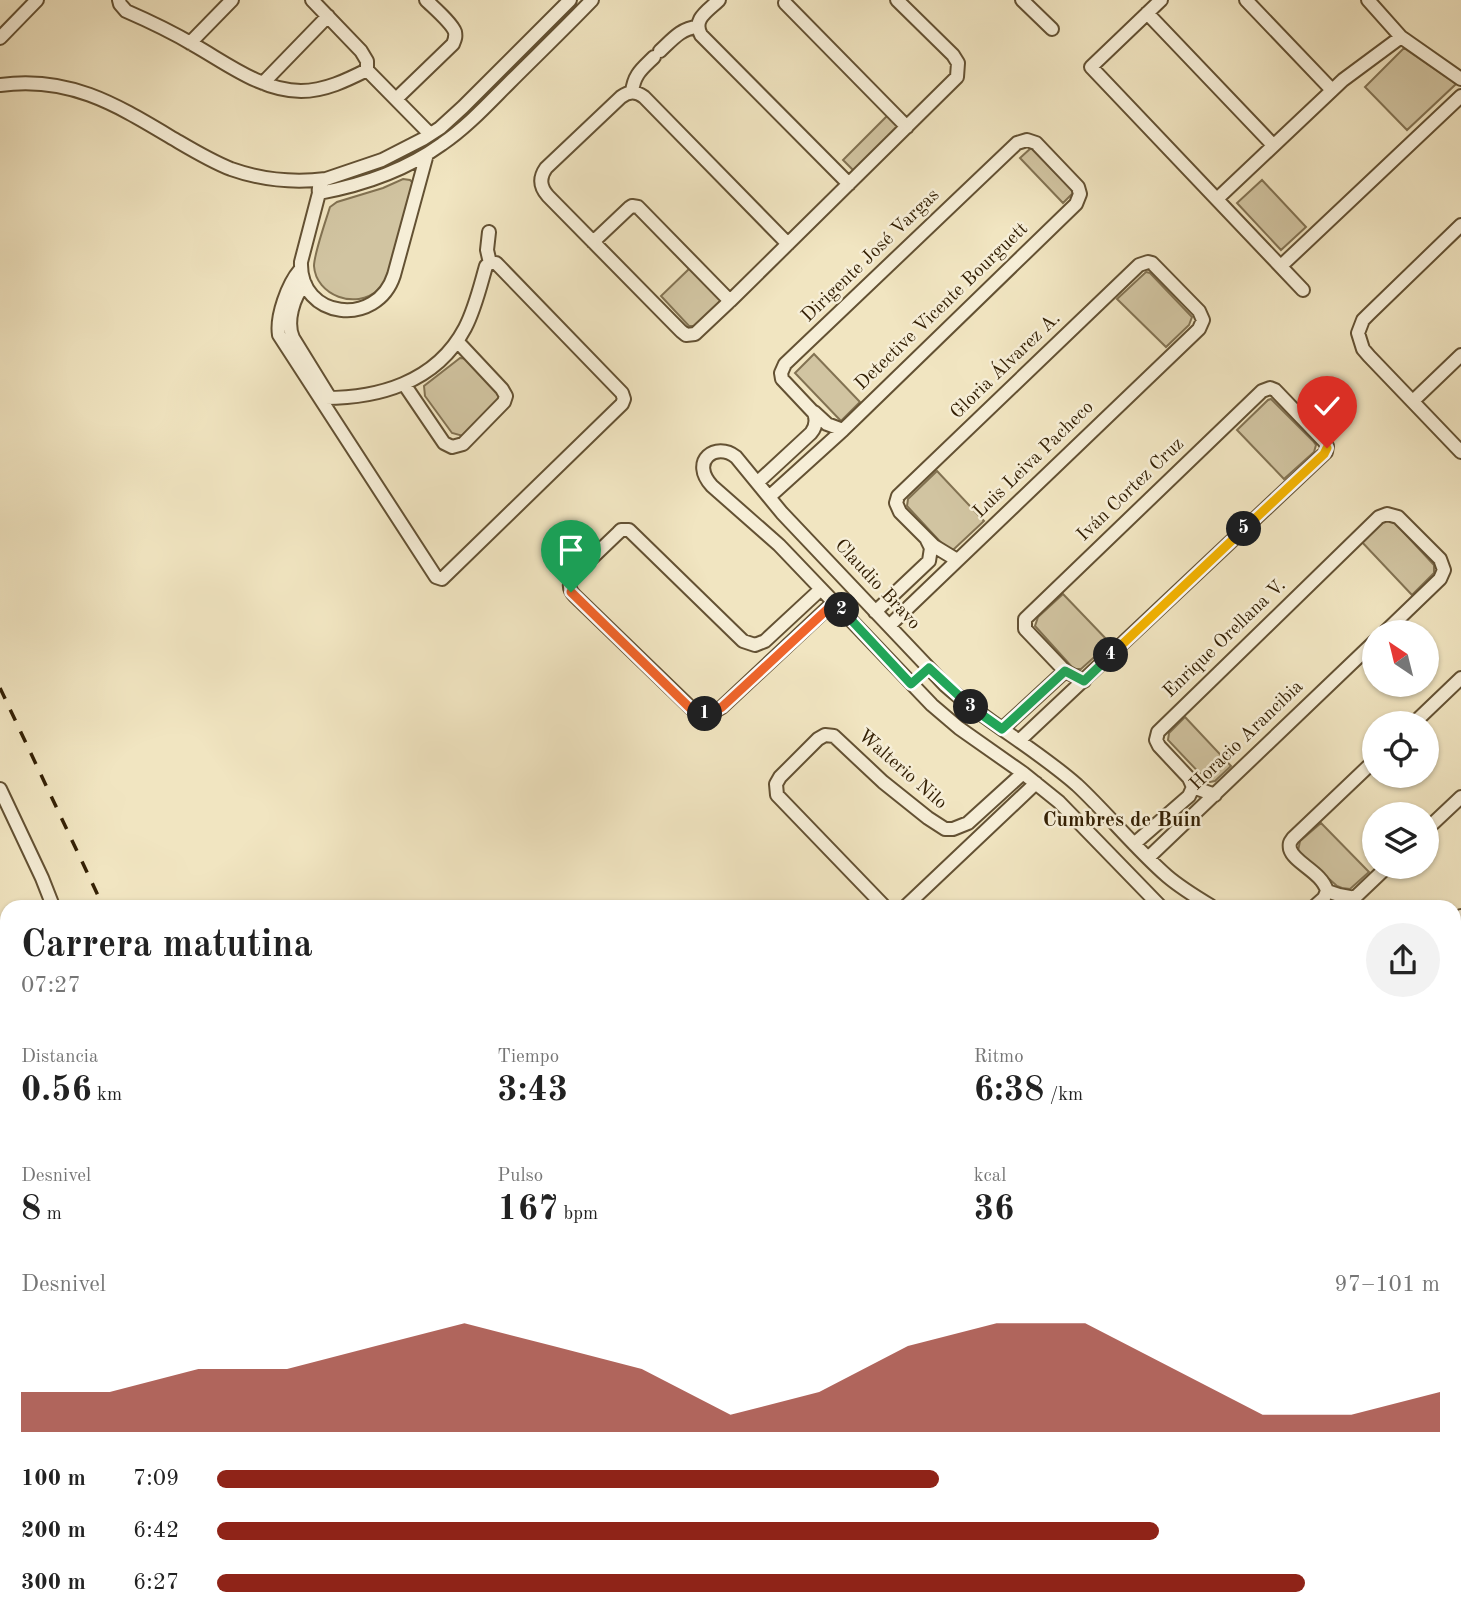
<!DOCTYPE html>
<html lang="es">
<head>
<meta charset="utf-8">
<style>
  body { margin:0; font-family:"Old Standard TT",serif; background:#f2f2f2; color:#222; height:100vh; display:flex; flex-direction:column; font-size:26px; white-space:nowrap }
  * { box-sizing:border-box; margin:0 }
  p { font-size:23px; color:#767676 }
  .icon { flex:none; width:38px; height:38px; fill:none; stroke:currentColor; stroke-width:2; stroke-linecap:round; stroke-linejoin:round }
  .map { position:relative; flex:1; overflow:hidden }
  .drawer { position:absolute; left:0px; top:900px; width:1461px; height:724px; display:flex; flex-direction:column; background:#fff; border-radius:21px 21px 0 0; box-shadow:0 2px 5px #0004 }
  .drawer>* { flex:none }
  .needle { width:46px; rotate:325deg }
  .controls { position:absolute; left:1362px; top:620px; display:grid; gap:14px }
  .controls a { display:grid; place-items:center; width:77px; height:77px; border-radius:50%; background:#fff; box-shadow:0 2px 5px #0004; font-size:35px }
  .pin { position:absolute; display:grid; place-items:center; width:60px; height:60px; color:#fff; margin:-72px -30px; border-radius:50% 50% 50% 0; rotate:-45deg; box-shadow:0 0 7px #0007 }
  .pin .icon { rotate:45deg }
  .km { position:absolute; width:35px; height:35px; margin:-18px; border-radius:50%; background:#222; color:#fff; font-size:19px; line-height:35px; text-align:center }
  .round { display:grid; place-items:center; flex:none; width:74px; height:74px; border-radius:37px; background:#f2f2f2 }
  .overview { display:flex; align-items:center; justify-content:space-between; height:119px; padding:0 21px }
  h1 { font-size:38px; font-weight:600; line-height:52px }
  .figures { display:grid; grid-template-columns:repeat(3,1fr); gap:10px; height:119px; padding:7px 21px }
  .figures div { display:grid; align-content:center }
  .figures b { font-size:35px; font-weight:600 }
  .figures small { font-size:19px; font-weight:400 }
  .figures p { font-size:19px }
  .chart { height:196px; padding:14px 21px }
  .chart p { display:flex; justify-content:space-between }
  .chart svg { width:100%; height:126px; margin-top:7px; fill:#8f2418; opacity:.7 }
  ul { padding:0 21px; list-style:none; font-size:23px }
  li { display:grid; grid-template-columns:112px 84px 1fr; align-items:center; height:52px }
  li i { height:18px; border-radius:9px; background:#8f2418 }
  .map>svg:first-child { display:block }
  .green { fill:#d1c4a1; stroke:#827252; stroke-width:2 }
  .lines { fill:none; stroke-linecap:round; stroke-linejoin:round }
  .minor-casing { stroke:#635133; stroke-width:16 }
  .primary-casing { stroke:#342004; stroke-width:24 }
  .minor { stroke:#f6eed7; stroke-width:12 }
  .primary { stroke:#f1e5c1; stroke-width:21 }
  .rail { stroke:#342004; stroke-width:3.5; stroke-dasharray:12 12; stroke-linecap:butt }
  .split-1-casing { stroke:#fff; stroke-width:14 }
  .split-2-casing { stroke:#fff; stroke-width:14 }
  .split-3-casing { stroke:#fff; stroke-width:14 }
  .split-4-casing { stroke:#fff; stroke-width:14 }
  .split-5-casing { stroke:#fff; stroke-width:14 }
  .split-6-casing { stroke:#fff; stroke-width:14 }
  .split-1 { stroke:#f0652b; stroke-width:9 }
  .split-2 { stroke:#f0652b; stroke-width:9 }
  .split-3 { stroke:#22a559; stroke-width:9 }
  .split-4 { stroke:#22a559; stroke-width:9 }
  .split-5 { stroke:#f5b400; stroke-width:9 }
  .split-6 { stroke:#f5b400; stroke-width:9 }
  .labels { text-anchor:middle; dominant-baseline:central; stroke-width:5; stroke-linejoin:round; paint-order:stroke }
  .street-label { font-size:19px; fill:#342004; stroke:#f6eed7 }
  .neighbourhood-label { font-size:21px; font-weight:bold; fill:#342004; stroke:#f6eed7 }
</style>
</head>
<body>
<div class="map">
<svg width="1461" height="1624" viewBox="0 0 1461 1624">
  <rect width="100%" height="100%" fill="#f1e5c1"/>
  <filter id="stains"><feTurbulence type="fractalNoise" baseFrequency=".00286" numOctaves="4"/><feColorMatrix values="0 0 0 0 .2 0 0 0 0 .09 0 0 0 0 .02 0 0 0 .5 -.17"/></filter>
  <radialGradient id="worn" r=".72"><stop offset=".6" stop-color="#630" stop-opacity="0"/><stop offset="1" stop-color="#630" stop-opacity=".3"/></radialGradient>
  <path class="green" d="M1404,48l52,36 -49,46 -42,-43z
    M887,116l11,10 -44,45 -11,-11z
    M1031,148l43,44 -11,11 -43,-45z
    M403,179l7,1 3,3v9l-26,85c-3,5 -5,10 -9,13 -22,20 -62,6 -64,-24 0,-12 12,-46 16,-59l7,-5 46,-14z
    M1262,180l44,47 -25,23 -44,-47z
    M690,268l33,34 -25,24h-9l-28,-30z
    M1146,272l4,1 42,44 -3,8 -23,22 -49,-48z
    M814,354l46,48 -19,19 -46,-48z
    M460,358l8,1 33,35 -1,8 -37,34 -11,-3 -27,-37 -1,-10z
    M1271,399l42,42 3,4 -2,7 -30,27 -47,-49 31,-30z
    M937,471l47,50 -31,29h-4l-3,-2 -39,-42 1,-7z
    M1388,520l8,4 38,41v8l-22,22 -52,-55 18,-17z
    M1063,594l47,49 -29,26h-6l-3,-2 -37,-41 3,-9z
    M1185,717l46,49 -16,15 -5,1 -4,-2 -38,-40 1,-7z
    M1321,823l48,49 -19,17 -8,-1 -5,-2 -39,-35 2,-10z"/>
  <g class="lines">
    <g class="minor-casing">
      <path id="minor" d="M119,0l1,4 6,7c23,10 46,21 68,34 32,18 68,46 107,46 24,0 46,-11 66,-21
        M312,0l49,51 6,10v9l63,64
        M719,0c-11,11 -27,19 -18,35l148,149
        M1022,0l30,29
        M1161,0l-70,67 212,223
        M1246,0l86,90
        M1368,0l33,37 60,42
        M785,3l122,124
        M1147,13l126,132
        M0,38l37,-38
        M190,43l42,-43
        M660,51c11,-10 21,-23 37,-24
        M263,83l65,-67
        M0,85c72,-10 120,22 179,57 17,10 34,20 52,27 31,11 62,14 95,10
        M632,92c2,-18 10,-23 22,-35
        M396,99l57,-55c2,-5 3,-7 2,-12 -3,-9 -22,-25 -29,-32
        M427,154l-33,121c-17,53 -95,44 -93,-13l18,-69c-1,-6 1,-11 7,-14l56,-19 41,-21 17,-11 23,-21 107,-107
        M319,193c44,-8 87,-23 123,-49 25,-17 46,-40 67,-61 28,-28 56,-55 83,-83
        M1217,199l126,-119 58,-43
        M1461,225l-92,89 -6,6 -5,13 5,16 6,7 92,96
        M593,242l36,-34 3,-2 6,1 92,94
        M788,244l-144,-147c-8,-6 -15,-6 -23,0l-75,71c-7,10 -6,19 2,28l133,135 5,4 9,-1 35,-33 227,-224 1,-14 -5,-8 -56,-55
        M1281,266l180,-170
        M300,270c-12,14 -24,46 -21,65l157,242 6,2 180,-175 2,-5 -2,-6 -122,-126 -4,-4h-6
        M305,284c-12,13 -19,38 -12,54l37,60
        M404,384l40,59 8,4 11,-3 41,-42 2,-6 -4,-7 -45,-48
        M320,398c57,1 116,-15 145,-70 10,-19 15,-41 21,-62l4,-3 -3,-13 2,-18
        M1413,401l48,-46
        M814,412l13,12 16,6
        M758,482l53,-49c5,-6 6,-12 3,-20l-32,-34 -1,-6 4,-9 232,-221 10,-3 9,3 42,44 2,7 -4,10 -233,226 -74,67
        M821,589l-56,52 -10,4 -12,-4 -114,-111h-8l-3,3 -46,44c-4,8 -3,13 3,19l117,113c11,8 19,5 30,-2l112,-105
        M875,612l54,-51 2,-13 -4,-8
        M889,626l310,-297 4,-9 -4,-9 -47,-48 -4,-1 -9,3 -241,231 -2,7 4,9 34,34 23,14
        M1414,723l47,-45
        M1002,729l63,-58
        M1020,740l306,-288 1,-6 -3,-5 -49,-51 -5,-2 -8,3 -237,228v10l40,42 19,10
        M0,789l42,89 11,28
        M1215,795l-22,-8 -4,-9 -30,-32 -3,-6 2,-8 221,-215 8,-3 11,3 42,42 4,11 -4,9 -55,53
        M1426,830l35,-33
        M1134,844l55,-48 4,-9
        M1148,858l226,-216
        M1355,898l-16,-3 -12,-4c-5,-19 -33,-28 -37,-42 -1,-6 0,-7 3,-11l81,-77
        M884,906l-107,-111 -1,-11 4,-7 38,-38 7,-4 9,1 49,46 45,36 17,11h8l15,-6 55,-50
        M906,906l130,-123
        M1160,906l-101,-104 -36,-29 -64,-45 -27,-23 -153,-160 -67,-59c-23,-25 4,-45 24,-29l46,56 163,172c41,37 90,63 132,100 31,29 58,63 90,91 14,12 29,21 44,30
        M1315,906l9,-8 3,-7
        M1346,906l42,-40
        M1454,922l7,-6
        M1454,1046l2,5 -2,8
        M1454,1087l7,-7
        M0,1245l7,-14
        M381,1617l3,7
        M319,1624l15,-7"/>
    </g>
    <g class="primary-casing">
      <path id="primary" d="M1455,1181l6,-16
        M302,1617l4,7
        M154,1624l9,-7
        M553,1624l13,-7"/>
    </g>
    <use href="#minor" class="minor"/>
    <use href="#primary" class="primary"/>
    <path class="rail" d="M0,688l103,218
      M429,1617l3,7"/>
  </g>
  <g class="lines">
    <g class="split-1-casing">
      <path id="split-1" d="M571,592l120,117 8,5h6"/>
    </g>
    <g class="split-2-casing">
      <path id="split-2" d="M705,714l8,-2 9,-5 112,-104 8,7"/>
    </g>
    <g class="split-3-casing">
      <path id="split-3" d="M842,610l69,74 18,-16 42,39"/>
    </g>
    <g class="split-4-casing">
      <path id="split-4" d="M971,707l31,22 63,-58 19,10 27,-26"/>
    </g>
    <g class="split-5-casing">
      <path id="split-5" d="M1111,655l133,-126"/>
    </g>
    <g class="split-6-casing">
      <path id="split-6" d="M1244,529l80,-75 3,-6"/>
    </g>
    <use href="#split-1" class="split-1"/>
    <use href="#split-2" class="split-2"/>
    <use href="#split-3" class="split-3"/>
    <use href="#split-4" class="split-4"/>
    <use href="#split-5" class="split-5"/>
    <use href="#split-6" class="split-6"/>
  </g>
  <g class="labels">
    <g class="street-label">
      <text transform="translate(871 256) rotate(-44)">Dirigente José Vargas</text>
      <text transform="translate(942 307) rotate(-44)">Detective Vicente Bourguett</text>
      <text transform="translate(1006 366) rotate(-44)">Gloria Álvarez A.</text>
      <text transform="translate(1034 460) rotate(-44)">Luis Leiva Pacheco</text>
      <text transform="translate(1131 490) rotate(-44)">Iván Cortez Cruz</text>
      <text transform="translate(877 585) rotate(47)">Claudio Bravo</text>
      <text transform="translate(1225 639) rotate(-44)">Enrique Orellana V.</text>
      <text transform="translate(1247 736) rotate(-44)">Horacio Arancibia</text>
      <text transform="translate(902 770) rotate(41)">Walterio Nilo</text>
    </g>
    <g class="neighbourhood-label">
      <text x="1122" y="820">Cumbres de Buin</text>
    </g>
  </g>
  <rect width="100%" height="100%" filter="url(#stains)"/>
  <rect width="100%" height="100%" fill="url(#worn)"/>
</svg>
<div class="controls">
<a><svg class="needle" viewBox="-14 -14 28 28"><path d="M0-13l5 13h-10z" fill="#e53935"/><path d="M0 13l5-13h-10z" fill="#767676"/></svg></a>
<a><svg class="icon" aria-label="locate" viewBox="0 0 24 24"><circle cx="12" cy="12" r="6"/><path d="M12 2v4M12 18v4M2 12h4M18 12h4"/></svg></a>
<a><svg class="icon" aria-label="layers" viewBox="0 0 24 24"><path d="M12 4l9 5-9 5-9-5zM3 14l9 5 9-5"/></svg></a>
</div>
<div class="pin" style="left:571px;top:592px;background:#1e9e55"><svg class="icon" aria-label="arrive" viewBox="0 0 24 24"><path d="M6 21V4h12l-3 4 3 4H6"/></svg></div>
<div class="pin" style="left:1327px;top:448px;background:#d93025"><svg class="icon" aria-label="check" viewBox="0 0 24 24"><path d="M5 12l5 5 9-10"/></svg></div>
<b class="km" style="left:705px;top:714px">1</b>
<b class="km" style="left:842px;top:610px">2</b>
<b class="km" style="left:971px;top:707px">3</b>
<b class="km" style="left:1111px;top:655px">4</b>
<b class="km" style="left:1244px;top:529px">5</b>
<section class="drawer">
<div class="overview"><div><h1>Carrera matutina</h1><p>07:27</p></div><a class="round"><svg class="icon" aria-label="share" viewBox="0 0 24 24"><path d="M12 15V3M7 8l5-5 5 5M5 13v7h14v-7"/></svg></a></div>
<div class="figures">
<div><p>Distancia</p><b>0.56<small> km</small></b></div>
<div><p>Tiempo</p><b>3:43</b></div>
<div><p>Ritmo</p><b>6:38<small> /km</small></b></div>
</div>
<div class="figures">
<div><p>Desnivel</p><b>8<small> m</small></b></div>
<div><p>Pulso</p><b>167<small> bpm</small></b></div>
<div><p>kcal</p><b>36</b></div>
</div>
<div class="chart"><p><span>Desnivel</span>97–101 m</p>
<svg viewBox="0 0 160 44" preserveAspectRatio="none"><path d="M0 44V30L10 30L20 22L30 22L40 14L50 6L60 14L70 22L80 38L90 30L100 14L110 6L120 6L130 22L140 38L150 38L160 30V44z"/></svg>
</div>
<ul>
<li><b>100 m</b>7:09<i style="width:59%"></i></li>
<li><b>200 m</b>6:42<i style="width:77%"></i></li>
<li><b>300 m</b>6:27<i style="width:89%"></i></li>
</ul>
</section>
</div>
</body>
</html>
